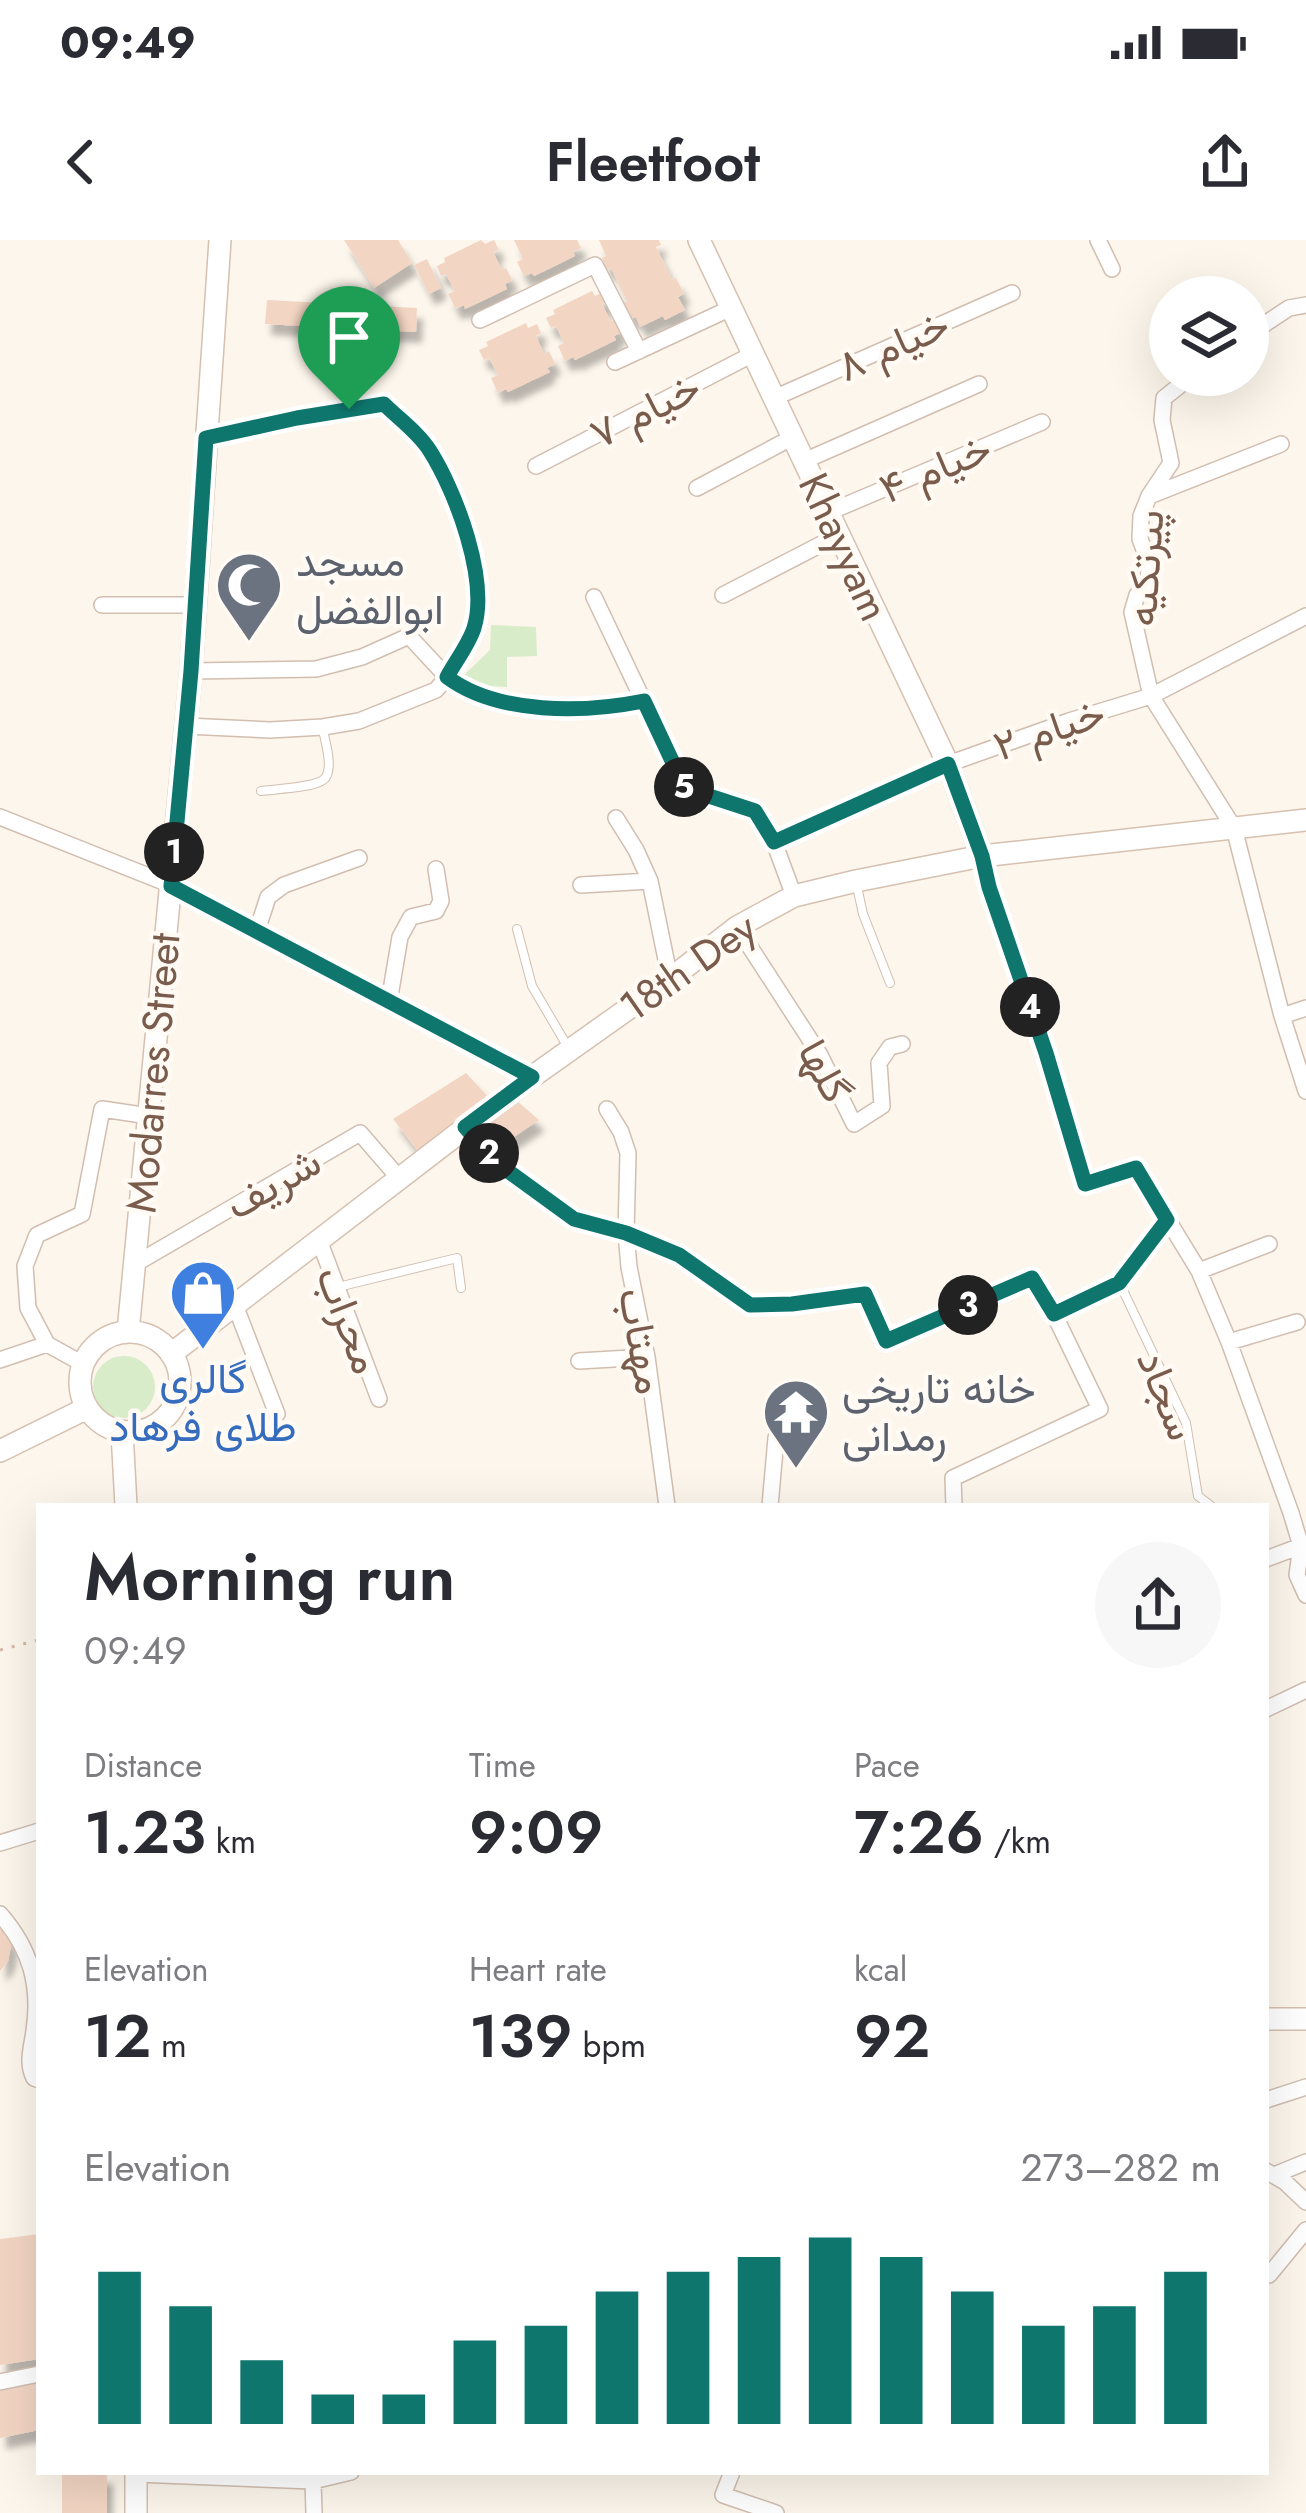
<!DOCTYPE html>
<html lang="en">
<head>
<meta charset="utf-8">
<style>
  body { margin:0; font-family:Jost,Vazirmatn,sans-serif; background:#f7f7f7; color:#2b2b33; height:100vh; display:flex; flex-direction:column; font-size:45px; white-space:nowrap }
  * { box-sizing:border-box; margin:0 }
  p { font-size:39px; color:#7c7c81 }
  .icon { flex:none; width:66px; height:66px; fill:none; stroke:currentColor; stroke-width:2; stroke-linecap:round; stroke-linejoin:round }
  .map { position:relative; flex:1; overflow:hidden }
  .side { position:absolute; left:36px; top:1263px; width:1233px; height:972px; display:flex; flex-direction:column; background:#fff; border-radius:0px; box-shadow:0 12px 48px #0002 }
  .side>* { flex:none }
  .buttons { position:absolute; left:1149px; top:36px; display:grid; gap:24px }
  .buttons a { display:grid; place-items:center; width:120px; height:120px; border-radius:50%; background:#fff; box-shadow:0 12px 48px #0002; font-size:60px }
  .pin { position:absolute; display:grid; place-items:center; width:102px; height:102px; color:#fff; margin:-123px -51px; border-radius:50% 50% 50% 0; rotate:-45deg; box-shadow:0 0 12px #0007 }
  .pin .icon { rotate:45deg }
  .km { position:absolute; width:60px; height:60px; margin:-30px; border-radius:50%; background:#222; color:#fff; font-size:33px; line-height:60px; text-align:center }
  .round { display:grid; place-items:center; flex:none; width:126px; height:126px; border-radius:63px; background:#f7f7f7 }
  .summary { display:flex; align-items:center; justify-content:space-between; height:204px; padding:0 48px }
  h1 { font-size:66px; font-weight:600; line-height:90px }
  .stats { display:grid; grid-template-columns:repeat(3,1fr); gap:18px; height:204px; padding:12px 48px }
  .stats div { display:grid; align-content:center }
  .stats b { font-size:60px; font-weight:600 }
  .stats small { font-size:33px; font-weight:400 }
  .stats p { font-size:33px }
  .chart { height:336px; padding:24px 48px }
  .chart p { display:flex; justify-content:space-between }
  .chart svg { width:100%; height:216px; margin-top:12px; stroke:#0f766e; stroke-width:6 }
  .status { display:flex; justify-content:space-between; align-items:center; height:84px; padding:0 60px; background:#fff; direction:ltr }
  .status svg { height:33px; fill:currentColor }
  header { display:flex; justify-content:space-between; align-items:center; height:156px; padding:0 48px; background:#fff; font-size:54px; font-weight:600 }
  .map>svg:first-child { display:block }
  .green { fill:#d8ecc9 }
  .building { fill:#f3d5c3; filter:url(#shadow) }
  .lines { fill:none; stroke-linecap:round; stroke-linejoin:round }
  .lane-casing { stroke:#d1beb0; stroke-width:10 }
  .street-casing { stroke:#d1beb0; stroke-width:18 }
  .secondary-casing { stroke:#d6c0b0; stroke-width:24 }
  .path { stroke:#d9b8a5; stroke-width:3; stroke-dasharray:3 9; stroke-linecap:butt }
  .lane { stroke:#fff; stroke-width:8 }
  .street { stroke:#fff; stroke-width:15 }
  .secondary { stroke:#fff; stroke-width:21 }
  .route-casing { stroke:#fff; stroke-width:24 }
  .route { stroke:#0f766e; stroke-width:15 }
  .labels { text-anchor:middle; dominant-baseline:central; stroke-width:9; stroke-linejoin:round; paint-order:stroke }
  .street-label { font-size:42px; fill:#7a5c4d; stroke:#fffaf3 }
  .worship-label { font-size:42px; fill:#5b616d; stroke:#fffaf3; text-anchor:start }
  .shop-label { font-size:42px; fill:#366cbe; stroke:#fffaf3 }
</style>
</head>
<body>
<div class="status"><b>09:49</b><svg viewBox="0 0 49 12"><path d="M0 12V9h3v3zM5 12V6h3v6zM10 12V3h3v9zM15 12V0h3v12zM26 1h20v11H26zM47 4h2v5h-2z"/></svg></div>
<header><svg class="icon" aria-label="back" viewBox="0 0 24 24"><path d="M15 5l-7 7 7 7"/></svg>Fleetfoot<svg class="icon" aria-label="share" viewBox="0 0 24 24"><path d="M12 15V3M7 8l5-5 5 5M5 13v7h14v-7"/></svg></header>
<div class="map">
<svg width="1306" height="2273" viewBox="0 0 1306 2273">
  <defs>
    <filter id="shadow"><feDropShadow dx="6" dy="11" stdDeviation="3" flood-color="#0004"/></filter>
  </defs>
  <rect width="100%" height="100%" fill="#fdf6ec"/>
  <path class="green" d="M491,385l45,2 1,29 -30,1v30l-41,-2 -4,-8 28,-27z
    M93 1147a31 31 0 1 1 62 0a31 31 0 1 1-62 0Z"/>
  <path class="building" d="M344,0h54l14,23 -38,25z
    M481,0l4,4 9,-4 5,10 -6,2 9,18 4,-2 6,12 -7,4 2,5 -42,20 -1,-4 -8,4 -8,-15 7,-3 -9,-17 -5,2 -4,-10 8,-4 -1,-4z
    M514,0h63l4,8 -8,4 2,4 -41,20 -2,-3 -8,3 -7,-14 6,-3z
    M599,0h60l2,5 -5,2 16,33 4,-2 8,16 -6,3 7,13 -20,10 -2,-4 -23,11 -4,-10 -6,2 -7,-16 4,-2 -16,-33 -4,2 -5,-12 4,-2z
    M427,19l14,29 -12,6 -15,-29z
    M592,51l3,5 8,-4 5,10 -6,2 9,18 4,-3 7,13 -8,4 2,4 -41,20 -2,-3 -8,4 -7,-15 6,-3 -8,-17 -5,2 -5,-10 9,-4 -2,-4z
    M267,60l150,8 -1,24 -151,-8z
    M526,83l2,5 9,-4 4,9 -5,3 8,18 5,-3 6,13 -8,4 3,4 -42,20 -2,-3 -8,4 -7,-15 7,-3 -9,-17 -5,2 -5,-10 9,-4 -2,-4z
    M466,833l26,28 -71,54 -28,-36z
    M517,861l22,19 -43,29 -20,-19z
    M0,1687l12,14 -4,20 -8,10z
    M39,1994v125l-39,6v-126z
    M39,2142v48l-39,8v-50z
    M62,2232l45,1v40h-45z"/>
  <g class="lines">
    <g class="lane-casing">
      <path id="lane" d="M261,551c13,-2 59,-3 65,-14 7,-12 -1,-35 -3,-48
        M856,642l7,32 27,69
        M517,689l15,57 37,63
        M1120,1044l66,139 12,73 13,10
        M338,1047l119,-29 4,30"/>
    </g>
    <g class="street-casing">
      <path id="street" d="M1098,0l14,29
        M480,80l115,-55 44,86
        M1248,95l41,-27 17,-3
        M615,122l116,-54
        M1193,135l-29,23 -2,22 9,43 -22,33 -8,20 -1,23 10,26 -3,17 -10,13 -5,17 19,84 83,132 48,188 24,75
        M774,158l238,-105
        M804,221l175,-77
        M536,226l217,-112
        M697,248l96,-51
        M1152,255l129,-51
        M827,273l215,-91
        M723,355l114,-59
        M594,357l95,200 20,-1 46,15 19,31 20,54
        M102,365h94
        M191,431l125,-2 46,-12 47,-21 38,41 18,13 61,16 75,4 43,-9
        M186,486l84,4 53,-3 36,-6 77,-31 11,-13 28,-50 2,-42 -8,-40 -13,-45 -28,-53 -44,-43 -87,14 -92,20
        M0,577l171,68 361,192
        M774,602l174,-78 121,-43 82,-25 155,-80
        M982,616l7,31 57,166 39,131 51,-16 63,103 30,71 62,171 10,33 -4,29 9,20
        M650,641l20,98
        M581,645l69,-4 -14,-31 -20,-32
        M737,687l83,128 34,69 28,-18 -3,-43 11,-16 12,-3
        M257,691l11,-34 16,-12 75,-27
        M389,762l11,-65 11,-20 25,-6 5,-10 -5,-32
        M1282,776l24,-8
        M607,869l14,23 7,21 -2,80 3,34 18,90 20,149
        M465,887l33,36 76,56 52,14 53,22 71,50 42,-1 73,-10 21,47
        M319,1000l60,159
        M135,1024l225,-131 39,45
        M1199,1031l70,-27
        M235,1065l42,109
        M1054,1074l65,-31 48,-63
        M1229,1102l68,-20
        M47,1104l-19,-36 -3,-42 12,-31 45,-21 20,-105 47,7
        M47,1104l36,20
        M0,1120l47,-16
        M579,1121l68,-4
        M770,1266l6,-68
        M954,1266l-1,-28 147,-69 -46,-95 -22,-36
        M1266,1319l40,-15
        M1266,1469l40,-19
        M0,1603l39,-12
        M0,1674c30,34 41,71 34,117 -2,16 -8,31 0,47l5,2
        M1266,1860l40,-13
        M1266,1931l19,11 21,20
        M1274,1935l32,-13
        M1269,2035l37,-45
        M0,2142l39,-8
        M732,2232l-9,23 53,18
        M136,2234l177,7 38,-9
        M313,2241l1,32"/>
    </g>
    <g class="secondary-casing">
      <path id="secondary" d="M699,0l249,524 34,92
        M128,1092l63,-661 29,-431
        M80 1142a50 50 0 1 1 100 0a50 50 0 1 1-100 0Z
        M171,1114l358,-275 141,-100 67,-52 57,-31 62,-15 126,-25 324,-36
        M122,1192l4,74
        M0,1211l87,-43
        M1266,1779h40
        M136,2273v-41"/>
    </g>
    <path class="path" d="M901,1094l113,-48
      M0,1410l39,-10"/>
    <use href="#lane" class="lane"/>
    <use href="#street" class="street"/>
    <use href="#secondary" class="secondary"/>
  </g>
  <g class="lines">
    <g class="route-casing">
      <path id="route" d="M384,164c15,15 35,29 46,47 26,41 59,129 44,177 -5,16 -19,34 -27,49 51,38 137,36 197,24l45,96 20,-1 46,15 19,31 174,-78 34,92 7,31 57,166 39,131 51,-16 31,52 -48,63 -65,31 -22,-36 -146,63 -21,-47 -73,10 -42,1 -71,-50 -53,-22 -52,-14 -77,-56 -32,-36 67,-50 -361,-191 20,-215 15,-233 91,-20z"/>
    </g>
    <use href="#route" class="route"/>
  </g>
  <defs>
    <g id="mosque-pin" transform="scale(3.45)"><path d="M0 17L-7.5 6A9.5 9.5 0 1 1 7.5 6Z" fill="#6b7280" stroke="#fffaf3"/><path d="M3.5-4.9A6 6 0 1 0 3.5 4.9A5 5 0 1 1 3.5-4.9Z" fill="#fff"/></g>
    <g id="shop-pin" transform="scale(3.45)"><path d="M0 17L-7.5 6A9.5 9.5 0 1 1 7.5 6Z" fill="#3f7fe0" stroke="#fffaf3"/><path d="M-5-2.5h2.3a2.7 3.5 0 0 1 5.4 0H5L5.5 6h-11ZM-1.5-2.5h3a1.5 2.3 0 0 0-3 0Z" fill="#fff"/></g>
    <g id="temple-pin" transform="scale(3.45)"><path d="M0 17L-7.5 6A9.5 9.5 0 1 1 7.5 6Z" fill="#6b7280" stroke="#fffaf3"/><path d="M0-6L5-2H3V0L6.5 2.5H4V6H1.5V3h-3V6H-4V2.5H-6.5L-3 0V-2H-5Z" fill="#fff"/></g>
  </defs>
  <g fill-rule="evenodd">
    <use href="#mosque-pin" x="249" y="345"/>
    <use href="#shop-pin" x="203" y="1053"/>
    <use href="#temple-pin" x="796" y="1172"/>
  </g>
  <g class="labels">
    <g class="street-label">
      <text transform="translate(893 105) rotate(-24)">خیام ۸</text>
      <text transform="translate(645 170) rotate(-27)">خیام ۷</text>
      <text transform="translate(935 228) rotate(-23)">خیام ۴</text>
      <text transform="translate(844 307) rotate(65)">Khayyam</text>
      <text transform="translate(1145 328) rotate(-86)">پیرتکیه</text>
      <text transform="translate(1049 489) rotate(-19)">خیام ۲</text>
      <text transform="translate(688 727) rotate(-35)">18th Dey</text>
      <text transform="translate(825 831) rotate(61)">گلها</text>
      <text transform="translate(153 833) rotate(-85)">Modarres Street</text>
      <text transform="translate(273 943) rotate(-30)">شریف</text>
      <text transform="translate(349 1080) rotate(69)">محراب</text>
      <text transform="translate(642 1101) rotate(80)">مهتاب</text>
      <text transform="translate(1167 1155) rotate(68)">سجاد</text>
    </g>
    <g class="worship-label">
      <text x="296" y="321">مسجد<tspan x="296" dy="48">ابوالفضل</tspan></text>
      <text x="842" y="1148">خانه تاریخی<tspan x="842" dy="48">رمدانی</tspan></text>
    </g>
    <g class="shop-label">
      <text x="203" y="1138">گالری<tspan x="203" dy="48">طلای فرهاد</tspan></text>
    </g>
  </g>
</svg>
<div class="buttons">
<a><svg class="icon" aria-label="layers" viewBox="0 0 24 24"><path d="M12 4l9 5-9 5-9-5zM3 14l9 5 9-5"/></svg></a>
</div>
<div class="pin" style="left:349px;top:169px;background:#1e9e55"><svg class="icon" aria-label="arrive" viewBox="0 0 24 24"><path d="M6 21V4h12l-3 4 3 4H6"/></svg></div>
<b class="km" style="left:174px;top:612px">1</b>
<b class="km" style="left:489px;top:913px">2</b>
<b class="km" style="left:968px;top:1065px">3</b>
<b class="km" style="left:1030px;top:767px">4</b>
<b class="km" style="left:684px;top:547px">5</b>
<section class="side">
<div class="summary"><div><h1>Morning run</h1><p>09:49</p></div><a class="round"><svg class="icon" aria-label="share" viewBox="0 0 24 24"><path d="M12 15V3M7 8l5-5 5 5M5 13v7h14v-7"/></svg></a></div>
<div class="stats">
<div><p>Distance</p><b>1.23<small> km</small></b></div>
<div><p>Time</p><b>9:09</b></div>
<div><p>Pace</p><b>7:26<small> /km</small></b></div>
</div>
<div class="stats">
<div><p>Elevation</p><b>12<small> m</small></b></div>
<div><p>Heart rate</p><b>139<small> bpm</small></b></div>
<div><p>kcal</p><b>92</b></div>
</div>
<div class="chart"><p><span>Elevation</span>273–282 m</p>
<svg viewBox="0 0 160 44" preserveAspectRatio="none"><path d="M5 44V13M15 44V20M25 44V31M35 44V38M45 44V38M55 44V27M65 44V24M75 44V17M85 44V13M95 44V10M105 44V6M115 44V10M125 44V17M135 44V24M145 44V20M155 44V13"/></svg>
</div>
</section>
</div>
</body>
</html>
